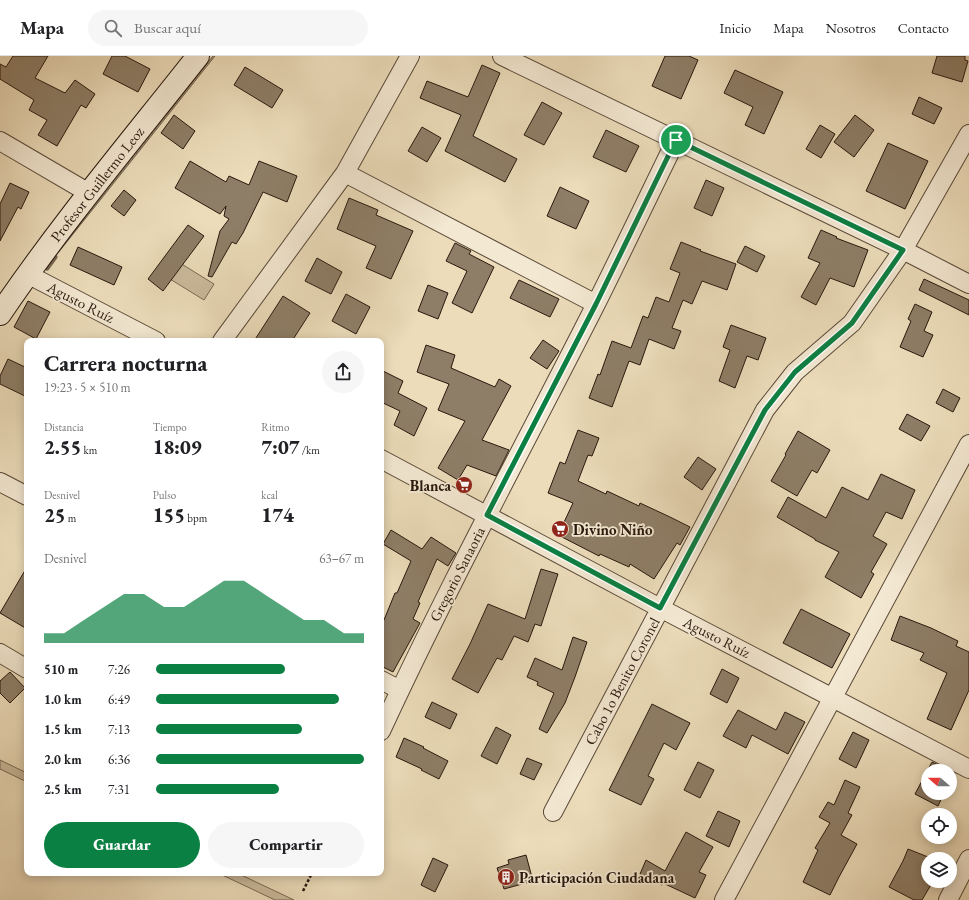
<!DOCTYPE html>
<html lang="es">
<head>
<meta charset="utf-8">
<style>
  body { margin:0; font-family:"EB Garamond",serif; background:#f6f6f6; color:#202124; height:100vh; display:flex; flex-direction:column; font-size:15px; white-space:nowrap }
  * { box-sizing:border-box; margin:0 }
  p { font-size:13px; color:#757577 }
  .icon { flex:none; width:22px; height:22px; fill:none; stroke:currentColor; stroke-width:2; stroke-linecap:round; stroke-linejoin:round }
  .map { position:relative; flex:1; overflow:hidden }
  .drawer { position:absolute; left:24px; top:282px; width:360px; height:538px; display:flex; flex-direction:column; background:#fff; border-radius:8px; box-shadow:0 2px 10px #0003 }
  .drawer>* { flex:none }
  .needle { width:26px; rotate:290deg }
  .fabs { position:absolute; left:921px; top:708px; display:grid; gap:8px }
  .fabs a { display:grid; place-items:center; width:36px; height:36px; border-radius:50%; background:#fff; box-shadow:0 2px 10px #0003; font-size:20px }
  .pin { position:absolute; display:grid; place-items:center; width:34px; height:34px; color:#fff; margin:-17px; border:2px solid #fff; border-radius:50%; box-shadow:0 1px 4px #0007 }
  .round { display:grid; place-items:center; flex:none; width:42px; height:42px; border-radius:21px; background:#f6f6f6 }
  .head { display:flex; align-items:center; justify-content:space-between; height:68px; padding:0 20px }
  h1 { font-size:22px; font-weight:800; line-height:30px }
  .stats { display:grid; grid-template-columns:repeat(3,1fr); gap:6px; height:68px; padding:4px 20px }
  .stats div { display:grid; align-content:center }
  .stats b { font-size:20px; font-weight:800 }
  .stats small { font-size:11px; font-weight:400 }
  .stats p { font-size:11px }
  .chart { height:112px; padding:8px 20px }
  .chart p { display:flex; justify-content:space-between }
  .chart svg { width:100%; height:72px; margin-top:4px; fill:#0b8043; opacity:.7 }
  .button { display:flex; gap:8px; margin-top:auto; padding:8px 20px }
  .button a { flex:1; height:46px; border-radius:24px; background:#0b8043; color:#fff; font-size:16px; font-weight:800; line-height:46px; text-align:center }
  .button a+a { background:#f6f6f6; color:#202124 }
  ul { padding:0 20px; list-style:none; font-size:13px }
  li { display:grid; grid-template-columns:64px 48px 1fr; align-items:center; height:30px }
  li i { height:10px; border-radius:5px; background:#0b8043 }
  header { display:flex; align-items:center; gap:24px; box-sizing:border-box; height:56px; padding:0 20px; background:#fff; border-bottom:1px solid #e0e0e0 }
  header strong { font-size:19px }
  nav { display:flex; gap:22px; margin-inline-start:auto; font-size:14px }
  .search { width:280px; height:36px; background:#f6f6f6; display:flex; align-items:center; gap:10px; box-sizing:border-box; padding:0 14px; border-radius:22px; color:#757577; font-size:15px }
  .map>svg:first-child { display:block }
  .green { fill:#cbbb9d; stroke:#7a6a55 }
  .water { fill:url(#water-rules); stroke:#756551 }
  .lines { fill:none; stroke-linecap:round; stroke-linejoin:round }
  .stream { stroke:#756551; stroke-width:5 }
  .building { fill:#8e7e67; stroke:#28180d }
  .street-casing { stroke:#594938; stroke-width:20 }
  .secondary-casing { stroke:#28180d; stroke-width:24 }
  .path { stroke:#28180d; stroke-width:2.5; stroke-dasharray:3 2; stroke-linecap:butt }
  .street { stroke:#f3e8d2; stroke-width:18 }
  .secondary { stroke:#f3e8d2; stroke-width:22 }
  .route-casing { stroke:#fff; stroke-width:8 }
  .route { stroke:#0b8043; stroke-width:5 }
  .labels { text-anchor:middle; dominant-baseline:central; stroke-width:3.5; stroke-linejoin:round; paint-order:stroke }
  .street-label { font-size:15px; fill:#28180d; stroke:#f3e8d2 }
  .poi-label { font-size:15px; font-weight:bold; fill:#28180d; stroke:#f3e8d2; text-anchor:start }
</style>
</head>
<body>
<header>
<strong>Mapa</strong>
<div class="search"><svg class="icon" aria-label="search" viewBox="0 0 24 24"><circle cx="10" cy="10" r="6"/><path d="M15 15l6 6"/></svg>Buscar aquí</div>
<nav><a>Inicio</a><a>Mapa</a><a>Nosotros</a><a>Contacto</a></nav>
</header>
<div class="map">
<svg width="969" height="844" viewBox="0 0 969 844">
  <defs>
    <pattern id="water-rules" width="6" height="5" patternUnits="userSpaceOnUse"><rect width="6" height="5" fill="#a9997f"/><path d="M0 2.5h6" fill="none" stroke="#8a7c66"/></pattern>
  </defs>
  <rect width="100%" height="100%" fill="#ecdcba"/>
  <filter id="stains"><feTurbulence type="fractalNoise" baseFrequency=".005" numOctaves="4"/><feColorMatrix values="0 0 0 0 .2 0 0 0 0 .09 0 0 0 0 .02 0 0 0 .5 -.17"/></filter>
  <radialGradient id="worn" r=".72"><stop offset=".6" stop-color="#630" stop-opacity="0"/><stop offset="1" stop-color="#630" stop-opacity=".3"/></radialGradient>
  <path class="green" d="M180,207l34,21 -10,16 -34,-21z
    M0,704l27,13v9l-27,-13z
    M218,817h19l57,27h-19z"/>
  <path class="water" d="M213,0h2l-169,212h-1z"/>
  <g class="lines">
    <path class="stream" d="M47,212l8,-11"/>
  </g>
  <path class="building" d="M13,0h35l-13,22 30,15 10,-13 20,14 -9,14 -5,-3 -24,41 -19,-11 9,-15 -18,-10 5,-10 -34,-21v-15l6,3z
    M112,0h13l25,13 -12,23 -35,-18z
    M665,0h24l9,4 -17,39 -29,-13z
    M937,0h28v4l3,1 -6,21 -30,-9z
    M482,9l18,8 -27,63 44,23 -12,23 -60,-31 16,-36 -41,-17 7,-17 41,16z
    M245,11l38,23 -11,18 -38,-23z
    M735,14l48,22 -19,42 -19,-9 8,-18 -29,-14z
    M919,41l23,11 -8,16 -22,-10z
    M542,46l20,11 -18,32 -20,-10z
    M174,59l21,16 -12,18 -22,-16z
    M855,59l19,15 -20,27 -20,-15z
    M820,69l15,9 -14,24 -15,-9z
    M422,71l19,11 -14,24 -19,-11z
    M606,74l33,16 -13,26 -33,-15z
    M888,87l40,18 -23,48 -39,-18z
    M190,105l36,21 3,-6 20,9 10,-24 38,15 -10,26 -24,-10 -20,41 -7,11 -4,-2 -20,35 -4,-1 12,-45 9,-12 -5,-3 2,-10 -6,8 -45,-26z
    M706,124l18,8 -12,28 -18,-8z
    M10,127l19,9 -8,17 -3,-2 -18,34v-37z
    M560,131l29,14 -13,28 -29,-13z
    M124,134l12,10 -12,16 -13,-10z
    M349,142l29,12 -2,5 37,16 -22,48 -25,-11 10,-22 -39,-17z
    M188,169l16,11 -41,55 -15,-12z
    M821,174l16,7 -1,1 32,12 -14,37 -24,-9 -14,27 -15,-8 19,-34 -12,-5z
    M681,186l20,8 -1,1 36,13 -9,26 -25,-9 -10,23 -9,-4 -11,28 9,3 -7,18 -25,-10 -9,26 -11,-4 -17,46 -23,-9 9,-24 2,1 12,-34 19,7 12,-32 5,2 8,-21 13,5 11,-29 -10,-4z
    M455,187l16,8 -2,3 25,13 -22,46 -20,-10 15,-32 -21,-10z
    M745,190l20,10 -8,16 -20,-10z
    M78,191l44,20 -8,18 -44,-20z
    M317,202l25,14 -11,22 -26,-13z
    M924,223l45,21v15l-50,-25z
    M519,224l40,19 -9,18 -40,-19z
    M428,229l20,8 -10,26 -20,-8z
    M346,238l24,13 -14,27 -24,-13z
    M283,240l27,17 -18,28h-38z
    M28,245l22,11 -14,27 -22,-12z
    M915,248l17,8 -8,19 9,4 -10,22 -23,-10 11,-26 -3,-2z
    M731,269l35,13 -8,22 -11,-4 -12,32 -16,-7 11,-31 -7,-3z
    M543,284l16,11 -12,18 -17,-11z
    M426,289l29,10 -4,13 44,19 4,-8 12,7 -29,54 27,10 -13,26 -29,-11 -9,15 -20,-12 27,-47 -27,-11 11,-26 -32,-12z
    M8,303l19,9v29l-27,-13v-8z
    M381,314l22,11 -5,12 29,15 -13,28 -20,-11 6,-14 -19,-9z
    M943,333l17,9 -7,14 -17,-9z
    M907,358l23,12 -9,15 -22,-12z
    M578,374l21,8 -7,18 -4,-1 -10,26 28,13 1,-3 32,15 1,-3 30,14 20,10 -10,18 -3,-2 -23,36 -24,-15 -1,3 -29,-13 -1,2 -41,-21 15,-32 -25,-10 12,-31 5,2z
    M798,375l32,19 -13,23 -5,-3 -15,26 -26,-15 15,-26 -1,-1z
    M698,401l18,12 -14,21 -18,-13z
    M881,418l34,16 -13,29 -16,-7 -13,24 14,8 -16,28 3,2 -13,24 -36,-21 14,-25 -24,-12v-1l-38,-22 11,-20 38,21 16,-31 26,13z
    M391,474l31,19 9,-12 25,16 -8,13 -11,-7 -19,43 2,1 -7,16 7,4 -27,49 -12,-6v-47l3,1 11,-27h2l14,-32 -28,-17z
    M27,511v62l-27,-16z
    M541,513l17,5 -17,52 -6,-2 -7,18 -14,-6 -12,24 -5,-2 -19,35 -26,-14 18,-35 18,-40 37,15z
    M801,553l49,25 -18,34 -49,-25z
    M900,560l31,12 27,13 -2,5 13,6v38l-18,40 -24,-11 20,-46 -27,-13 4,-7 -33,-13z
    M573,581l14,5 -12,35 -10,26 -18,30 -8,-4 15,-36 -17,-8 1,-3 -11,-5 8,-19 27,12z
    M722,613l17,9 -12,25 -17,-9z
    M10,616l15,16 -15,15 -10,-10v-12z
    M432,646l25,12 -7,15 -25,-12z
    M652,648l38,19 -14,27 -12,-7 -16,33 6,3 -13,26 -32,-15z
    M738,654l38,20 9,-18 20,10 -17,32 -36,-19 -6,13 -23,-12z
    M496,671l15,8 -14,29 -16,-8z
    M853,676l16,8 -13,28 -17,-9z
    M404,682l20,9 -1,1 25,13 -9,18 -18,-9 1,-1 -26,-12z
    M527,702l15,6 -8,16 -14,-6z
    M698,706l16,8 -14,28 -16,-8z
    M932,706l23,11 -5,10v-12h-22v22h16l-6,13 -23,-12z
    M845,724l15,7 -12,26 4,2 -11,20 16,9 -18,33 -9,18 -27,-13 15,-32 -3,-2 15,-25 -11,-6 9,-15 6,3z
    M718,755l22,10 -11,26 -23,-11z
    M686,776l27,15 -14,25 7,3 -11,23 -32,-15 -1,2 -22,-11 6,-14 19,11z
    M908,793l20,8v24l4,2 -10,17h-8l-25,-13 14,-26z
    M526,799l7,26 -29,8 -7,-21 12,-4 -1,-4z
    M433,802l15,7 -13,27 -14,-7z"/>
  <g class="lines">
    <g class="street-casing">
      <path id="street" d="M502,0l401,194 66,34
        M0,85l89,52
        M345,117l251,131
        M27,218l129,67
        M222,285l123,-168 65,-117
        M381,403l279,149 309,161
        M0,426l27,14
        M0,597l27,16
        M381,624l19,10
        M381,675c67,-145 143,-285 215,-427 27,-54 53,-109 80,-164
        M553,756l212,-402 30,-38 57,-49 51,-73 66,-116
        M724,844l245,-456
        M948,844l21,-41"/>
    </g>
    <g class="secondary-casing">
      <path id="secondary" d="M0,258c61,-90 131,-173 198,-258"/>
    </g>
    <path class="path" d="M303,835l9,-18"/>
    <use href="#street" class="street"/>
    <use href="#secondary" class="secondary"/>
  </g>
  <g class="lines">
    <g class="route-casing">
      <path id="route" d="M676,84l227,110 -51,73 -57,49 -30,38 -105,198 -173,-93 109,-211z"/>
    </g>
    <use href="#route" class="route"/>
  </g>
  <defs>
    <g id="supermarket-disc" transform="scale(0.9)"><circle r="9.5" fill="#8f2418" stroke="#f3e8d2"/><path d="M-6-5.5h2.5l.6 2H6L4.5 2H-2.5L-4.4-4H-6ZM-1.5 3.2a1.3 1.3 0 1 0 .1 0ZM3 3.2a1.3 1.3 0 1 0 .1 0Z" fill="#fff"/></g>
    <g id="building-disc" transform="scale(0.9)"><circle r="9.5" fill="#8f2418" stroke="#f3e8d2"/><path d="M-4-6H4V6H1V3H-1V6H-4ZM-2.5-4.3h1.7v1.8h-1.7ZM.8-4.3h1.7v1.8H.8ZM-2.5-1h1.7V.8h-1.7ZM.8-1h1.7V.8H.8Z" fill="#fff"/></g>
  </defs>
  <g fill-rule="evenodd">
    <use href="#supermarket-disc" x="464" y="429"/>
    <use href="#supermarket-disc" x="560" y="473"/>
    <use href="#building-disc" x="506" y="821"/>
  </g>
  <g class="labels">
    <g class="street-label">
      <text transform="translate(97 128) rotate(-52)">Profesor Guillermo Leoz</text>
      <text transform="translate(81 246) rotate(27)">Agusto Ruíz</text>
      <text transform="translate(457 518) rotate(-63)">Gregorio Sanaoria</text>
      <text transform="translate(717 581) rotate(27)">Agusto Ruíz</text>
      <text transform="translate(622 625) rotate(-62)">Cabo 1o Benito Coronel</text>
    </g>
    <g class="poi-label">
      <text x="451" y="429" text-anchor="end">Blanca</text>
      <text x="573" y="473">Divino Niño</text>
      <text x="519" y="821">Participación Ciudadana</text>
    </g>
  </g>
  <rect width="100%" height="100%" filter="url(#stains)"/>
  <rect width="100%" height="100%" fill="url(#worn)"/>
</svg>
<div class="fabs">
<a><svg class="needle" viewBox="-14 -14 28 28"><path d="M0-13l5 13h-10z" fill="#e53935"/><path d="M0 13l5-13h-10z" fill="#757577"/></svg></a>
<a><svg class="icon" aria-label="locate" viewBox="0 0 24 24"><circle cx="12" cy="12" r="6"/><path d="M12 2v4M12 18v4M2 12h4M18 12h4"/></svg></a>
<a><svg class="icon" aria-label="layers" viewBox="0 0 24 24"><path d="M12 4l9 5-9 5-9-5zM3 14l9 5 9-5"/></svg></a>
</div>
<div class="pin" style="left:676px;top:84px;background:#1e9e55"><svg class="icon" aria-label="arrive" viewBox="0 0 24 24"><path d="M6 21V4h12l-3 4 3 4H6"/></svg></div>
<section class="drawer">
<div class="head"><div><h1>Carrera nocturna</h1><p>19:23 · 5 × 510 m</p></div><a class="round"><svg class="icon" aria-label="share" viewBox="0 0 24 24"><path d="M12 15V3M7 8l5-5 5 5M5 13v7h14v-7"/></svg></a></div>
<div class="stats">
<div><p>Distancia</p><b>2.55<small> km</small></b></div>
<div><p>Tiempo</p><b>18:09</b></div>
<div><p>Ritmo</p><b>7:07<small> /km</small></b></div>
</div>
<div class="stats">
<div><p>Desnivel</p><b>25<small> m</small></b></div>
<div><p>Pulso</p><b>155<small> bpm</small></b></div>
<div><p>kcal</p><b>174</b></div>
</div>
<div class="chart"><p><span>Desnivel</span>63–67 m</p>
<svg viewBox="0 0 160 44" preserveAspectRatio="none"><path d="M0 44V38L10 38L20 30L30 22L40 14L50 14L60 22L70 22L80 14L90 6L100 6L110 14L120 22L130 30L140 30L150 38L160 38V44z"/></svg>
</div>
<ul>
<li><b>510 m</b>7:26<i style="width:62%"></i></li>
<li><b>1.0 km</b>6:49<i style="width:88%"></i></li>
<li><b>1.5 km</b>7:13<i style="width:70%"></i></li>
<li><b>2.0 km</b>6:36<i style="width:100%"></i></li>
<li><b>2.5 km</b>7:31<i style="width:59%"></i></li>
</ul>
<div class="button"><a>Guardar</a><a>Compartir</a></div>
</section>
</div>
</body>
</html>
